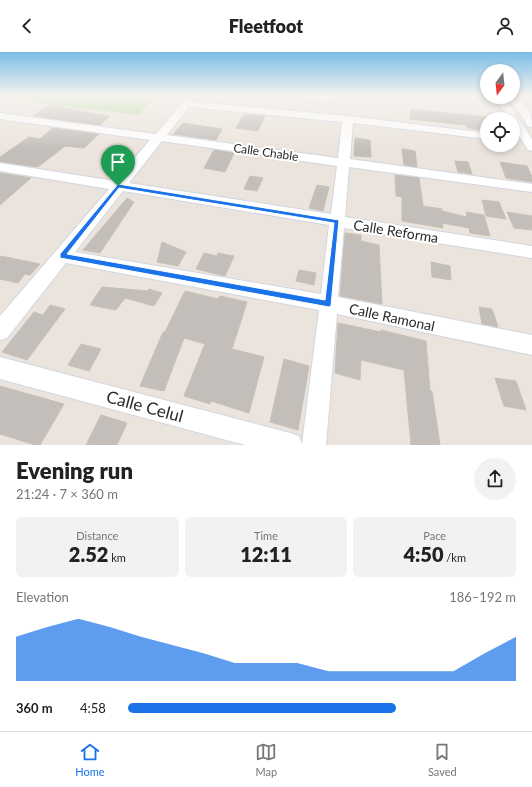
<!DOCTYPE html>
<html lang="en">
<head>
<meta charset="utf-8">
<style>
  body { margin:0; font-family:Lato,sans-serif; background:#f2f2f2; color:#222; height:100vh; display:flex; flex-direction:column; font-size:15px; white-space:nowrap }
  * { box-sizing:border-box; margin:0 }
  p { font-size:13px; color:#767676 }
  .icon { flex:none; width:22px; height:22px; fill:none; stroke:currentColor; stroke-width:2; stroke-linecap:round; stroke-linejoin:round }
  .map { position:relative; height:393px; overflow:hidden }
  .panel { display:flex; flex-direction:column; background:#fff; flex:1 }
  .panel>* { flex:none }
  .needle { width:26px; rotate:195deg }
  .buttons { position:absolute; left:480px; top:12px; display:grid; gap:8px }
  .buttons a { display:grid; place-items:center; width:40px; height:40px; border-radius:50%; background:#fff; box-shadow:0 2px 6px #0003; font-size:20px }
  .pin { position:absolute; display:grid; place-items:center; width:34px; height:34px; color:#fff; margin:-41px -17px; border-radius:50% 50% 50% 0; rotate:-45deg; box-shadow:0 0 4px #0007 }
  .pin .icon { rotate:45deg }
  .round { display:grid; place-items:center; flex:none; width:42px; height:42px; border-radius:21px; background:#f2f2f2 }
  .head { display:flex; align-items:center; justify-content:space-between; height:68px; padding:0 16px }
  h1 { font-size:22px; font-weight:800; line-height:30px }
  .stats { display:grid; grid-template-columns:repeat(3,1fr); gap:6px; height:68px; padding:4px 16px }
  .stats div { display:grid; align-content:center; border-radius:6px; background:#f2f2f2; text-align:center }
  .stats b { font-size:20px; font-weight:800 }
  .stats small { font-size:11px; font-weight:400 }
  .stats p { font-size:11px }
  .chart { height:112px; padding:8px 16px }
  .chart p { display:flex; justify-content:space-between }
  .chart svg { width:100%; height:72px; margin-top:4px; fill:#1a73e8; opacity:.7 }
  ul { padding:0 16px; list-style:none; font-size:13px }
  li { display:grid; grid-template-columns:64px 48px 1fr; align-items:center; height:30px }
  li i { height:10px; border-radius:5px; background:#1a73e8 }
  header { display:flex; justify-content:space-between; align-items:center; height:52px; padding:0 16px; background:#fff; font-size:18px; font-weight:800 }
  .tabs { display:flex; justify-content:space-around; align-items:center; height:56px; border-top:1px solid #e0e0e0; background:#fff; font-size:11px; color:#767676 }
  .tabs a { display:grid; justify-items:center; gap:2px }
  .tabs .on { color:#1a73e8 }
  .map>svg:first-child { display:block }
  .green { fill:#b3de9c }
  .building { fill:#c3beb9; stroke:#c6c0b6 }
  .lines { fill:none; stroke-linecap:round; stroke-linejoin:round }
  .street-casing { stroke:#d2d5e1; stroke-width:2 }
  .street { fill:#fff; fill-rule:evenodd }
  .route { fill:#1a73e8; stroke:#fff; fill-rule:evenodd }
  .labels { text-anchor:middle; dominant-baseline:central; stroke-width:4; stroke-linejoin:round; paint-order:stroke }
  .far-street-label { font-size:12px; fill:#2a2a2a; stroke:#fff }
  .street-label { font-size:14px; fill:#2a2a2a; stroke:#fff }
  .near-street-label { font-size:17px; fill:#2a2a2a; stroke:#fff }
</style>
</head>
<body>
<header><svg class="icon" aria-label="back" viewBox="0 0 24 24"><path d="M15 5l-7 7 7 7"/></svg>Fleetfoot<svg class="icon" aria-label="person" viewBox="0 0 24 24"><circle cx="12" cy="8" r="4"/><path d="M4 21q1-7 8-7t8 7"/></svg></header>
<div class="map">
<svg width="532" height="393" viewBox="0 0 532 393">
  <rect width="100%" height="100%" fill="#ebe4dc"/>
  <path class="green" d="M0,44h135l19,2 -16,17 -138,-17z"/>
  <path class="building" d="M49,53l43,8 18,3 -10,9 -67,-9z
    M411,57l76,8v14l-19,-3 -2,-3 -56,-6z
    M244,62l21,2 -7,15 -22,-3z
    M183,71l39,6 -6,11 -43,-6z
    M53,76l46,6 -15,14 -19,-2 -27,21 -38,-5v-5l29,-20 11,2z
    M355,86l15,2 1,17 -17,-1z
    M402,97l13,2 2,16 -13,-2z
    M214,98l20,3 -9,19 -21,-4z
    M455,109l13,1 4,12 -14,-2z
    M500,110l27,4 5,11v5l-26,-4z
    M0,121l31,5 -31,27z
    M395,123l24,3 4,28 19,3v2l25,6 -1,-5 18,3 6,21 -20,-3 -1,-5 -27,-5 1,5 -41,-7v-24l-6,-1z
    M250,124l13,2 -6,13 -13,-2z
    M317,133l12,2 -6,24 -14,-3z
    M127,146l7,4 -34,51 -17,-3z
    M482,148l17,2 7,17 -20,-3z
    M507,160l25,4v14l-18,-2z
    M345,181l16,2v6l18,4 3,59 -42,-8z
    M162,190l24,10 -8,14 -21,-4z
    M204,201l13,3 1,-3 16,3 -9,20 -29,-7z
    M0,204l11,2 29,6 -10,11 -5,-1 -7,9 -18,-4z
    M431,210l19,4 1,14 -19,-3z
    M299,218l17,3 -2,12 -18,-4z
    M102,235l46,4 1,-2 13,4 -8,13 -29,-8 -9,12 -26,-5z
    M185,239l33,8 2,-3 27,6 -15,47 32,8 -15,56 -38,-12 -1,3 -26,-8 21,-52 -21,-6 -20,53 -24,-5 23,-54h2z
    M50,253l15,4 -38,51 -25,-8 32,-40 9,3z
    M479,255l13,2 6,18 -16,-3z
    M338,271l43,9v-2l45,11 4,50h2l8,54h-29l-7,-75 -43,-10 -1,20 -25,-7z
    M81,292l20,5 -12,22 -21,-6z
    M284,307l25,7 -11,64 -28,-8z
    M495,326l21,3 10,29 -22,-4z
    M0,334l64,18 -24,41h-5l-35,-11z
    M101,363l26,8 -10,22h-31z"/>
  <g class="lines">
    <g class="street-casing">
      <path id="street" d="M299,44h36l6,3c-5,5 -37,2 -42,-3z
        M488,45h11l10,7 23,35v12l-4,-1 -15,-24v-7h-4l-7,-11z
        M501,45c21,0 31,10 31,30l-4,-1 -11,-18z
        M186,49l162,15 139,17v6l-134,-16 -3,36 182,25v8l-183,-25 -4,50 187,29v12l-188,-30 -6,69 194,38v20l-195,-41 -11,131h-81l-245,-66v-22l290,76 9,3 3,8 17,-134 -253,-47 -59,75 -7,2v-24l109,-127 -109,-18v-8l115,18 35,-41 -150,-21v-6l156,21 27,-32zM189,55l153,15 -4,36 -171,-23zM162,89l175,25 -6,48 -202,-31zM123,139l206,34 -8,69 -246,-42z"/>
    </g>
    <use href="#street" class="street"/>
  </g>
  <linearGradient id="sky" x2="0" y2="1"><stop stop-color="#7abce8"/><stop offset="0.44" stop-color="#f6f3ef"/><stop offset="1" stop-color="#f6f3ef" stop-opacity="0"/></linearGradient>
  <rect width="532" height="99" fill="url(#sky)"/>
  <path class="route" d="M118,132l221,36 -8,86 -2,1 -269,-49v-4zM119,136l215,35 -9,77 -258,-46z"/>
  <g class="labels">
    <g class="far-street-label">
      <text transform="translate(266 100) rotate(8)">Calle Chable</text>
    </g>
    <g class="street-label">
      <text transform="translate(396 179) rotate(9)">Calle Reforma</text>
      <text transform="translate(392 265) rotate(12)">Calle Ramonal</text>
    </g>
    <g class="near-street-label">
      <text transform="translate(145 354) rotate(15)">Calle Celul</text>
    </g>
  </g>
</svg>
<div class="buttons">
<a><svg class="needle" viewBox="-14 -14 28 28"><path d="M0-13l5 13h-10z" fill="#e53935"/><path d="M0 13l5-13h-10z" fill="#767676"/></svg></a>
<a><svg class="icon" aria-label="locate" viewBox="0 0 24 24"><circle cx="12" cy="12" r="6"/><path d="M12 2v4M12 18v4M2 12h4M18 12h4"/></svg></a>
</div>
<div class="pin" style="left:118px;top:134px;background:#1e9e55"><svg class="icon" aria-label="arrive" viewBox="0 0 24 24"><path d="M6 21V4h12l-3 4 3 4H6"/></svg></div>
</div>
<section class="panel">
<div class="head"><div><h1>Evening run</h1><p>21:24 · 7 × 360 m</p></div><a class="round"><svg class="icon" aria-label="share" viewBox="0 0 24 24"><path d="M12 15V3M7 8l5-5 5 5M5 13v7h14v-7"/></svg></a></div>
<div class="stats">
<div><p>Distance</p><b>2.52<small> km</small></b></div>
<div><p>Time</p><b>12:11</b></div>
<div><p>Pace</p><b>4:50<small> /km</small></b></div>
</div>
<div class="chart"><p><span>Elevation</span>186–192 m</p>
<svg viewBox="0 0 160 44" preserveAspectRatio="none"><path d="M0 44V17L10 11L20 6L30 11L40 17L50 22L60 27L70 33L80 33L90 33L100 38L110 38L120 38L130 38L140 38L150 27L160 17V44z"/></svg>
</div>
<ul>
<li><b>360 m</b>4:58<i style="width:69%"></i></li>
</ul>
</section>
<nav class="tabs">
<a class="on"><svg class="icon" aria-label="home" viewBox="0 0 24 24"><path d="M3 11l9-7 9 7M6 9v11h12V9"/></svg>Home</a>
<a><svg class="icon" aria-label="map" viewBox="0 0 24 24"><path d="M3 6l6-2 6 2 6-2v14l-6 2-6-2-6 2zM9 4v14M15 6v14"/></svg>Map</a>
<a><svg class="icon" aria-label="saved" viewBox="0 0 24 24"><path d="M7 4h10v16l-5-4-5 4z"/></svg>Saved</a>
</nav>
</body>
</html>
